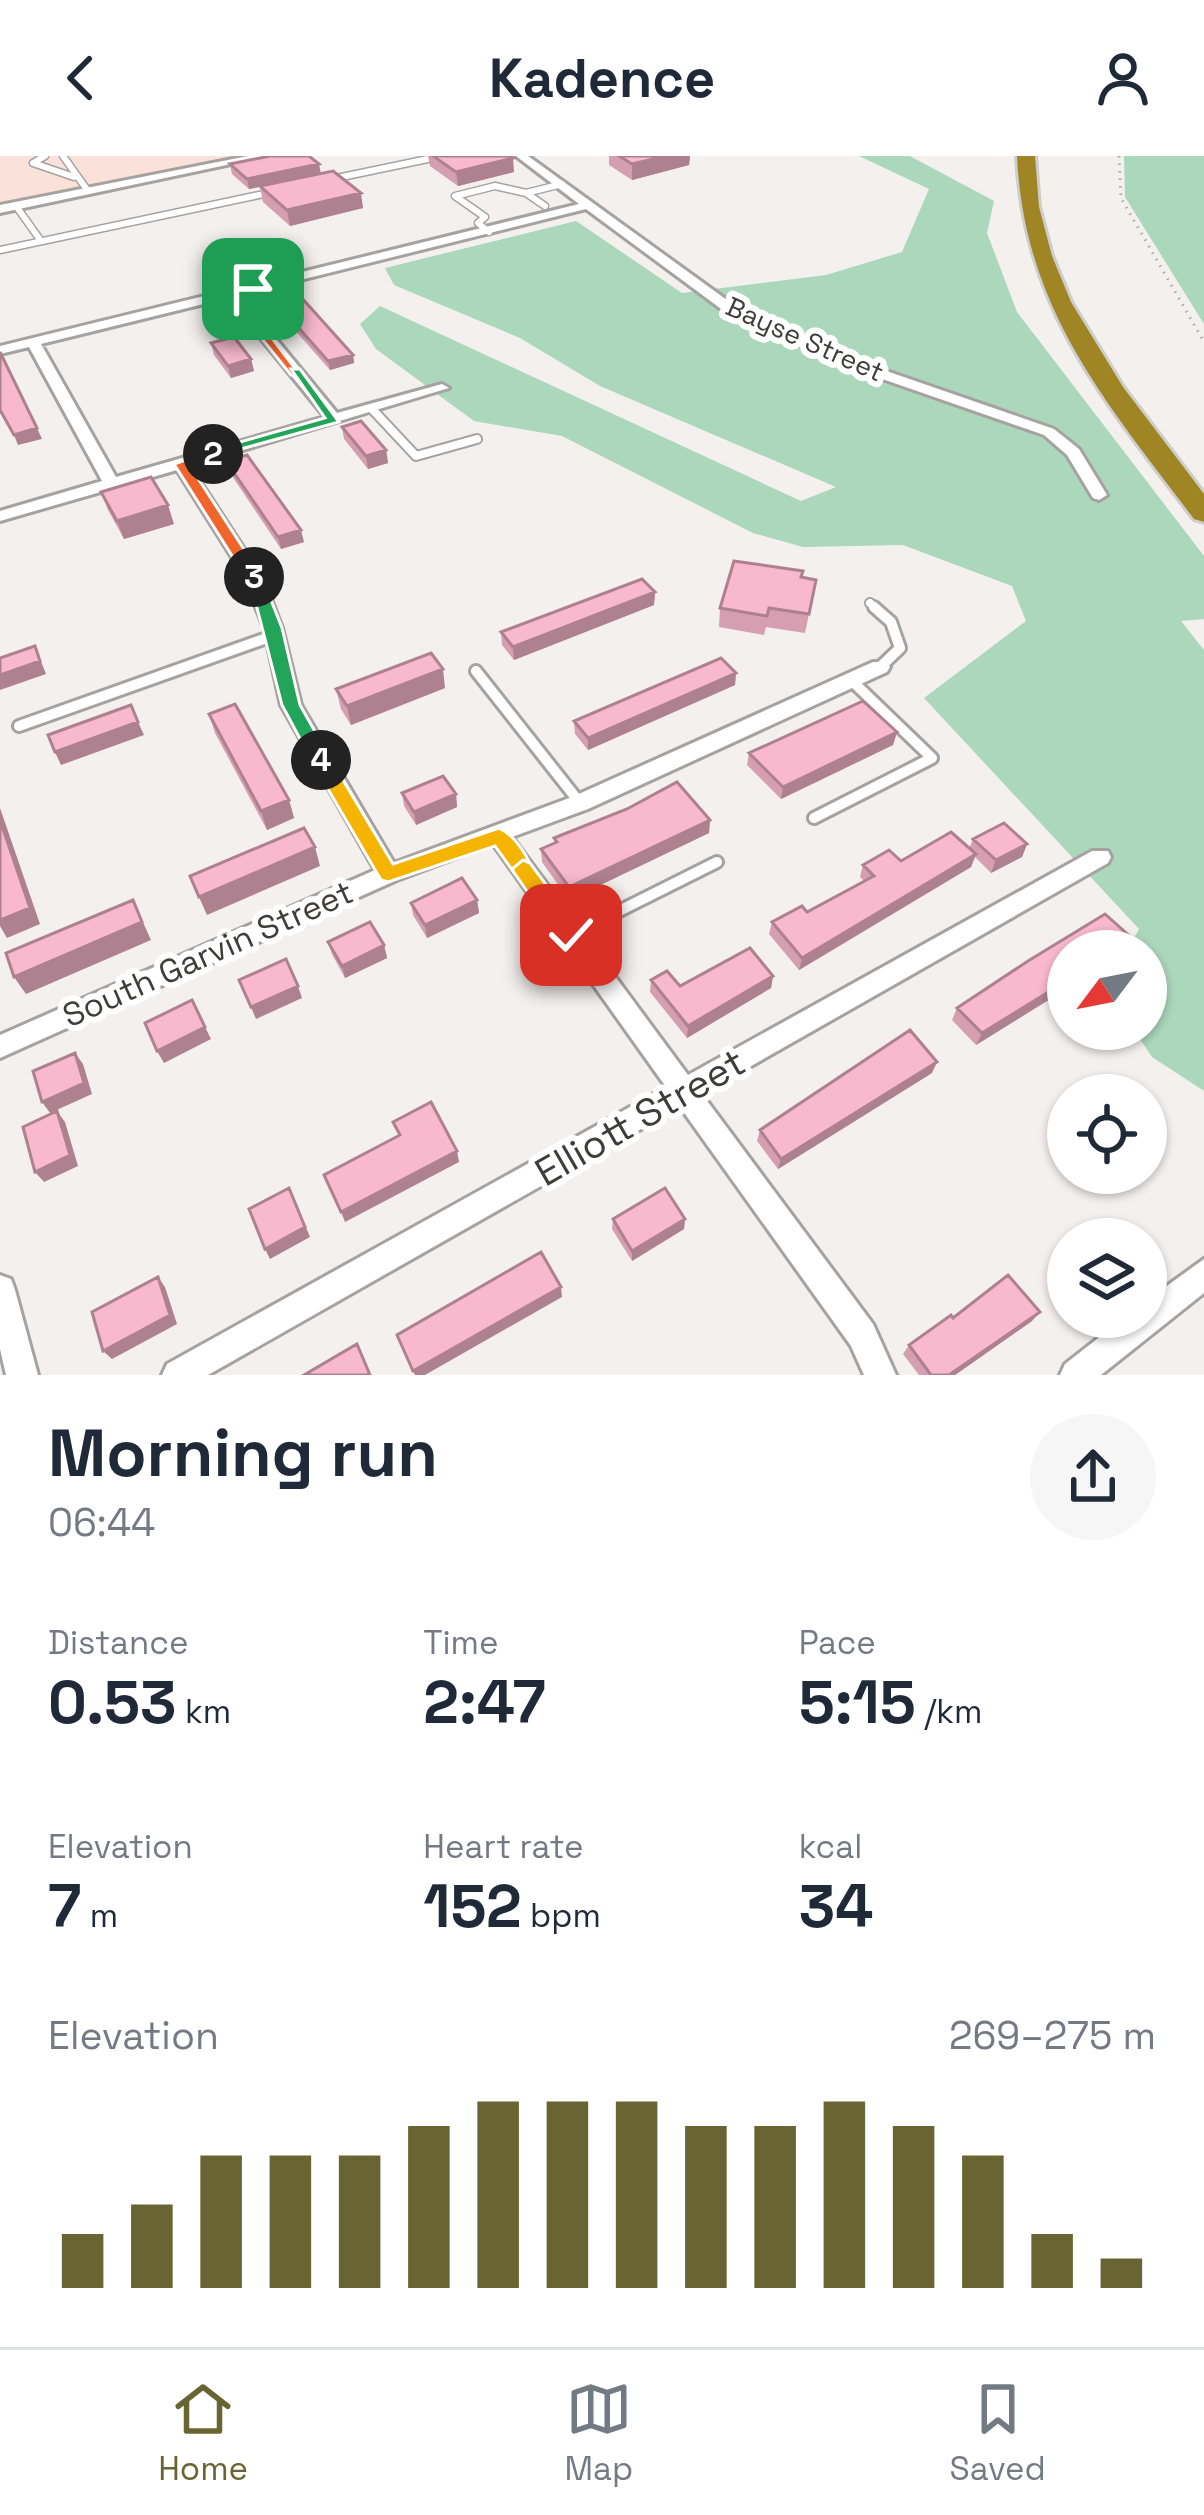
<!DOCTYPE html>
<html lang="en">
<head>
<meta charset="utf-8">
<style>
  body { margin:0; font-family:"Space Grotesk",sans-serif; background:#f6f6f7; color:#1f2937; height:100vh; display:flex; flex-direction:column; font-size:45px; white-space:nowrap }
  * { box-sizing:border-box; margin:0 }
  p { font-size:39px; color:#747a83 }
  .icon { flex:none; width:66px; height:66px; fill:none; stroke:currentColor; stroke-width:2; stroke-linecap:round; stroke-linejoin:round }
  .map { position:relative; height:1219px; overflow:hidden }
  .details { display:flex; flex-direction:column; background:#fff; flex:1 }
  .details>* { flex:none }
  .needle { width:78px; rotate:238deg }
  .fabs { position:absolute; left:1047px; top:774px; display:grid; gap:24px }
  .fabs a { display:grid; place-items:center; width:120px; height:120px; border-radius:50%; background:#fff; box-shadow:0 3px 9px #0004; font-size:60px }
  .pin { position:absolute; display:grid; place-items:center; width:102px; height:102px; color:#fff; margin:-51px; border-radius:24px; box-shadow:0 6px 18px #0006 }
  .km { position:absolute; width:60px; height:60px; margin:-30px; border-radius:50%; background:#222; color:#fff; font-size:33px; line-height:60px; text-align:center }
  .round { display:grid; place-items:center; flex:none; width:126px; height:126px; border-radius:63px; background:#f6f6f7 }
  .headline { display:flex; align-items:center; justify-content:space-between; height:204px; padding:0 48px }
  h1 { font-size:66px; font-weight:700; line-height:90px }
  .stats { display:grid; grid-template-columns:repeat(3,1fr); gap:18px; height:204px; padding:12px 48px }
  .stats div { display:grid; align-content:center }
  .stats b { font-size:60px; font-weight:700 }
  .stats small { font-size:33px; font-weight:400 }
  .stats p { font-size:33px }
  .chart { height:336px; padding:24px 48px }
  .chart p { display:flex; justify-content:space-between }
  .chart svg { width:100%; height:216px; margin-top:12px; stroke:#696532; stroke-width:6 }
  header { display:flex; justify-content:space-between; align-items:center; height:156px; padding:0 48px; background:#fff; font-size:54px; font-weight:700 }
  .dock { display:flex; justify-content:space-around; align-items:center; height:168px; border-top:3px solid #e0e1e3; background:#fff; font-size:33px; color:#747a83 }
  .dock a { display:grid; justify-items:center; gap:6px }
  .dock .selected { color:#696532 }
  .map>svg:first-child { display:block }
  .education { fill:#fae1d9 }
  .green { fill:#abd7bb }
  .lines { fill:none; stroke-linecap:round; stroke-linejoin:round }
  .lane-far2-casing { stroke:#a5a2a0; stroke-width:9 }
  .lane-far1-casing { stroke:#a5a2a0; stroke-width:12 }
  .lane-casing { stroke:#a5a2a0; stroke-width:16 }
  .street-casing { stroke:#a5a2a0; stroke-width:6 }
  .highway-casing { stroke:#cdcdcc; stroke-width:6 }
  .path { stroke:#adaaa8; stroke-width:3; stroke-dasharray:1.5 6; stroke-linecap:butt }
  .lane-far2 { stroke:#fff; stroke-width:6 }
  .lane-far1 { stroke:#fff; stroke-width:8 }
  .lane { stroke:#fff; stroke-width:10 }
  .street { fill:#fff; fill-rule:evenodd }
  .highway { fill:#a08524; fill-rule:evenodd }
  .wall { fill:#d59eb1 }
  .shaded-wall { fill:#ae8190 }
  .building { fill:#f8b8ce; stroke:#ae8190; stroke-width:3 }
  .split-1 { fill:#f0652b; stroke:#fff; stroke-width:3 }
  .split-2 { fill:#22a559; stroke:#fff; stroke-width:3 }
  .split-3 { fill:#f0652b; stroke:#fff; stroke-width:3 }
  .split-4 { fill:#22a559; stroke:#fff; stroke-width:3 }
  .split-5 { fill:#f5b400; stroke:#fff; stroke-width:3 }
  .split-6 { fill:#f5b400; stroke:#fff; stroke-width:3 }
  .labels { text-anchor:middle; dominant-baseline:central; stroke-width:12; stroke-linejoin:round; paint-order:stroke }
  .far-street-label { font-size:27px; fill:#3e3d3c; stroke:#fff }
  .street-label { font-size:33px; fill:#3e3d3c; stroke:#fff }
  .near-street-label { font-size:39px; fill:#3e3d3c; stroke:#fff }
</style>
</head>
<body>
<header><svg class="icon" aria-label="back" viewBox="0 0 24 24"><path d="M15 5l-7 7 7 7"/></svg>Kadence<svg class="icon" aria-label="person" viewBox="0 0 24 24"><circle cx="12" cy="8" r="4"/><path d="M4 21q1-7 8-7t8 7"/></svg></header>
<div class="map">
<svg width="1204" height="1219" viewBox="0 0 1204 1219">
  <rect width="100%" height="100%" fill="#f4f0ee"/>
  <path class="education" d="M0,0h252l-252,51z"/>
  <path class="green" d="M859,0h51l84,45 -7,32 30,79 187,244v63l-23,2 23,29v441l-52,-34 -19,-28h13v-78h-19l12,-22 -215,-231 102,-77 -14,-35 -109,-41 -100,2 -50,-14 -191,-97 -88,-15 -98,-72 -16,-25 20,-18 421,195 35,-14 -236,-101 -80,-48 -126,-53 -9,-17 191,-47 106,72 144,-18 76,-23 27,-63z
    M1124,0h80v168l-79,-127z"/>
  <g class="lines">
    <g class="lane-far2-casing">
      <path id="lane-far2" d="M45,0l-12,7 41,14
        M63,0l25,35
        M332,23l110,-23
        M526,37l19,13
        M16,50l25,35
        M489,76l-11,-9 7,-6 -30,-21 40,-10 31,7 36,-9
        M0,94l273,-58"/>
    </g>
    <g class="lane-far1-casing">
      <path id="lane-far1" d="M372,253l44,47 61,-17
        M870,447l8,7"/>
    </g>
    <g class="lane-casing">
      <path id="lane" d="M874,451l17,15 9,26 -20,19
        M476,515l104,132
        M19,570l256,-91
        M814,662l118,-60 -81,-78
        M571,779l146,-73"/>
    </g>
    <g class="street-casing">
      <path id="street" d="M248,0h21l-269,57v-8z
        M516,0h12l210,152 134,58 182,63 25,20 28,46 -8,5 -6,-2 -26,-43 -23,-20 -182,-63 -134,-58 -142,-105 -346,86 97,118 105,-29 7,4 -259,78 73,112 19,50 19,77 93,158 178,-66 301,-135h14l3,5 -3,5 -299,137 -76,28 176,238 404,-224h16l3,6 -3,6 -406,231 171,230 23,51h-32l-13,-29 -171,-239 -472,268h-46l5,-11 499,-277 -173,-243 -96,36 -397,178v-23l375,-165 -94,-165 -17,-77 -19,-50 -68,-108 -177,51v-10l102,-30 -73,-134 -29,7v-8l579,-142zM228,142l97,119 -209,60 -75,-133z
        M1204,1103v34l-103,82h-41l5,-11 60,-47h21v-16z
        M0,1119l11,4 4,11 23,85h-32l-6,-26z"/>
    </g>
    <g class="highway-casing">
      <path id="highway" d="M1017,0h18l4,51 13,49 19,46 52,85 81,107v28l-10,-3c-88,-117 -170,-210 -177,-363z"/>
    </g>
    <path class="path" d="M1119,0l2,42 83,144"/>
    <use href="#lane-far2" class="lane-far2"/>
    <use href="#lane-far1" class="lane-far1"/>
    <use href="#lane" class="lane"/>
    <use href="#street" class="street"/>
    <use href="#highway" class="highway"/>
  </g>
  <path class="wall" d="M428,0h81l5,16 -56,14 -28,-20z
    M609,0h81l-1,9 -57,15 -23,-15z
    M230,8l90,9 43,35 -73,18 -27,-24 -3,-15 -11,2 -17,-15z
    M276,146l77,53 1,8 -24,7 -53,-60z
    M211,187l40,16 3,12 -23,7 -17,-23z
    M342,271l44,23 2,13 -20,6 -24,-30z
    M226,305l78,81 -23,7 -51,-76z
    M101,336l73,32 -50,15 -16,-29z
    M801,421l15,3 -11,53 -39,-6 -2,8 -45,-8 1,-19z
    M655,436l-1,13 -140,55 -12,-15 -1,-13z
    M736,517l-1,12 -147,65 -13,-16 -1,-13z
    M445,532l-94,37 -10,-16 -5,-20z
    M209,558l80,86 5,18 -27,12 -52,-97z
    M897,576l-4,13 -112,54 -34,-34 2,-12z
    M402,637l54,1 1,13 -41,18 -12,-19z
    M710,664l-1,13 -140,67 -27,-38 -1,-13 13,-6v-5z
    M973,683l54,5 -5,13 -31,16 -16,-16 -4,10 -172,103 -30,-36 3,-12 35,-10 57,-31 -4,-4 3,-12 38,-4 68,-12z
    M477,744l2,13 -52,25 -14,-23 -2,-12z
    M328,786l56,3 3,13 -42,20 -13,-24z
    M1126,795l-150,94 -24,-25 5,-12z
    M773,820l-2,12 -84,50 -37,-46 1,-12 29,6z
    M932,917l-154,96 -21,-28 3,-11z
    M613,1063h72l-1,10 -52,32 -20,-32z
    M953,1162l79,3 -77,54h-36l-16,-21 6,-9z"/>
  <path class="shaded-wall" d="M666,0h24l-1,9 -57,15v-16z
    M513,2l1,14 -56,14 -2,-14z
    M319,8l2,10 -72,15 -2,-10z
    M361,37l2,15 -73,18 -3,-16z
    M353,199l1,8 -24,7 -2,-9z
    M251,203l3,12 -23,7 -3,-12z
    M37,272l5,11 -24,6 -4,-10z
    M386,294l2,13 -20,6 -2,-13z
    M168,349l6,19 -50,15 -7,-18z
    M301,374l3,12 -23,7 -3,-12z
    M655,436l-1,13 -140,55 -1,-13z
    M35,490l11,28 -46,16v-15z
    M443,513l2,19 -94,37 -4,-19z
    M736,517l-1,12 -147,65v-12z
    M138,566l6,13 -83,30 -6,-13z
    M897,576l-4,13 -112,54 2,-12z
    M456,638l1,13 -41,18 -2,-13z
    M289,644l5,18 -27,12 -6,-19z
    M0,652l40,116 -33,14 -7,-12z
    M710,664l-1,13 -140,67v-13z
    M1027,688l-5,13 -31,16 5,-13z
    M315,691l5,19 -113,49 -8,-18z
    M976,698l-5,13 -172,103 3,-12z
    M133,744l18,40 -125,54 -12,-17z
    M477,744l2,13 -52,25 -2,-13z
    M1133,783l-7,12h-12z
    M384,789l3,13 -42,20 -3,-12z
    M773,820l-2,12 -84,50 1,-12z
    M1068,824v8l-92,57 6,-12z
    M298,830l4,12 -46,21 -5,-12z
    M205,871l6,12 -47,24 -7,-12z
    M75,897l8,11 9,30 -42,19 -8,-11z
    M937,906l-5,11 -154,96 3,-10z
    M57,955l8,11 13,44 -34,16 -9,-10z
    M457,995l2,11 -114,60 -4,-10z
    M294,1042l16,39 -40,22 -5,-10z
    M685,1063l-1,10 -52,32v-10z
    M158,1121l7,10 12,37 -65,35 -9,-8z
    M561,1131l1,10 -137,78h-10l-2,-4z
    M1040,1156l-8,9 -77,54h-6z"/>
  <path class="building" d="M270,0h39l10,8 -72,15 -17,-15z
    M433,0h76l4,2 -57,14z
    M619,0h47l-34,8z
    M333,15l28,22 -74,17 -27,-24z
    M300,140l53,59 -25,6 -52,-59z
    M234,181l17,22 -23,7 -17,-23z
    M0,196l37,76 -23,7 -14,-25z
    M361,265l25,29 -20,6 -24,-29z
    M247,299l54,75 -23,7 -52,-76z
    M151,321l17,28 -51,16 -16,-29z
    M734,405l69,10 -2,6 15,3 -7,34 -40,-6 -2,8 -47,-8z
    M642,423l13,13 -142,55 -12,-15z
    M35,490l5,15 -40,14v-17z
    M431,497l12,16 -96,37 -11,-17z
    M721,502l15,15 -148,65 -14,-17z
    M863,545l34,31 -114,55 -34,-34z
    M235,548l54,96 -28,11 -52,-97z
    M131,549l7,17 -83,30 -7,-17z
    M443,620l13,18 -42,18 -12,-19z
    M677,626l33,38 -141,67 -28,-38 16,-7 -3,-4 73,-29z
    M0,664l30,88 -30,12z
    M1004,667l23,21 -31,16 -23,-21z
    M304,672l11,19 -116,50 -9,-21z
    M951,676l25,22 -174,104 -30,-36 30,-16 5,6 67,-36 -11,-11 26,-15 12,11z
    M462,722l15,22 -52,25 -14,-22z
    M133,744l9,22 -128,55 -8,-24z
    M1105,758l28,25 -19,12h-46v29l-86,53 -25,-25 71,-47z
    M370,766l14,23 -42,21 -14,-24z
    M750,792l23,28 -85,50 -37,-46 16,-9 13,15z
    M286,803l12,27 -47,21 -12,-27z
    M192,844l13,27 -48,24 -12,-28z
    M910,874l27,32 -156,97 -21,-29z
    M75,897l9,30 -42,19 -9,-31z
    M431,946l26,49 -116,61 -17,-37 76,-40 -7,-13z
    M57,955l13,44 -35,17 -12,-45z
    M289,1032l16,39 -40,22 -16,-40z
    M665,1032l20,31 -53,32 -19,-32z
    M541,1096l20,35 -148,84 -16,-36z
    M1008,1119l32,37 -91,63h-18l-22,-30 42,-30 2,3z
    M158,1121l12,38 -67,36 -11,-39z
    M357,1188l13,31h-66z"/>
  <path class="split-1" d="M257,130v5l-17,5 60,79h-9l-65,-81z"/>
  <path class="split-2" d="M291,213h9l39,53 -131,36v-7l117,-33z"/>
  <path class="split-3" d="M213,294l5,8 -28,8 72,111 -2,4h-12l-74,-117z"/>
  <path class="split-4" d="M248,417l14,4 20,51 18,77 31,55 -3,5h-14l-32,-60z"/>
  <path class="split-5" d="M321,596l7,3 65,109 106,-36c14,6 35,33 31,46h-15l-20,-28 -107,36 -7,-2 -70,-120z"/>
  <path class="split-6" d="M523,704l7,3 49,66v13h-16l-48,-68 -3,-5z"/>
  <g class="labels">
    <g class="far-street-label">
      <text transform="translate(805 183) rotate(24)">Bayse Street</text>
    </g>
    <g class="street-label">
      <text transform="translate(208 798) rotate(-24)">South Garvin Street</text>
    </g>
    <g class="near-street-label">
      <text transform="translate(640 961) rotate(-30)">Elliott Street</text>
    </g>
  </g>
</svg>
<div class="fabs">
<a><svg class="needle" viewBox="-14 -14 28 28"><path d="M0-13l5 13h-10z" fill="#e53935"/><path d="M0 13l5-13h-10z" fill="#747a83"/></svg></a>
<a><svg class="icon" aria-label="locate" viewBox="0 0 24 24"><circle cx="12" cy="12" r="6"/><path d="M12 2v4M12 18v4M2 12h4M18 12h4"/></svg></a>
<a><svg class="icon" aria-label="layers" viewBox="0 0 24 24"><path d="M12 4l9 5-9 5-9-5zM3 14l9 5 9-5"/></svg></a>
</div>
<div class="pin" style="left:253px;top:133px;background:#1e9e55"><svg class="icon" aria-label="arrive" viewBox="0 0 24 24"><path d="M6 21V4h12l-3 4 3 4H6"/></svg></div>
<div class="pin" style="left:571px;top:779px;background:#d93025"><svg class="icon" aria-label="check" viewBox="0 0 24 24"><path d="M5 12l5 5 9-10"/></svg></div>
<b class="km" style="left:213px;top:298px">2</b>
<b class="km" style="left:254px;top:421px">3</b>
<b class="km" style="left:321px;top:604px">4</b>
</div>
<section class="details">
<div class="headline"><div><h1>Morning run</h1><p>06:44</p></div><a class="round"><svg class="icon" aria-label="share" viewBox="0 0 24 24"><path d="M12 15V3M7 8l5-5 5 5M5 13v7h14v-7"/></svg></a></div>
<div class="stats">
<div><p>Distance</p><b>0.53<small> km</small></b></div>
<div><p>Time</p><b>2:47</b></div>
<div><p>Pace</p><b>5:15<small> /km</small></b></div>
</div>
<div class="stats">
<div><p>Elevation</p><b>7<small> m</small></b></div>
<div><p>Heart rate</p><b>152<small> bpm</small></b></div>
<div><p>kcal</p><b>34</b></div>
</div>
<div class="chart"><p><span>Elevation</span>269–275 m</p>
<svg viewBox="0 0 160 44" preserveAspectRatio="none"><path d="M5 44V33M15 44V27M25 44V17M35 44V17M45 44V17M55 44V11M65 44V6M75 44V6M85 44V6M95 44V11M105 44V11M115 44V6M125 44V11M135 44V17M145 44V33M155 44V38"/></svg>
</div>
</section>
<nav class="dock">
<a class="selected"><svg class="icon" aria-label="home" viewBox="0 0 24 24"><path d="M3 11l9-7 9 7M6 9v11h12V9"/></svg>Home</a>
<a><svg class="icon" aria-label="map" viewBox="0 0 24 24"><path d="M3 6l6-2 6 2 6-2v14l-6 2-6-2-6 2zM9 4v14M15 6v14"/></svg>Map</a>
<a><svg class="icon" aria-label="saved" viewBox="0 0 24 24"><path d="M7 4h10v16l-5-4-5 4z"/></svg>Saved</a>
</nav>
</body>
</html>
